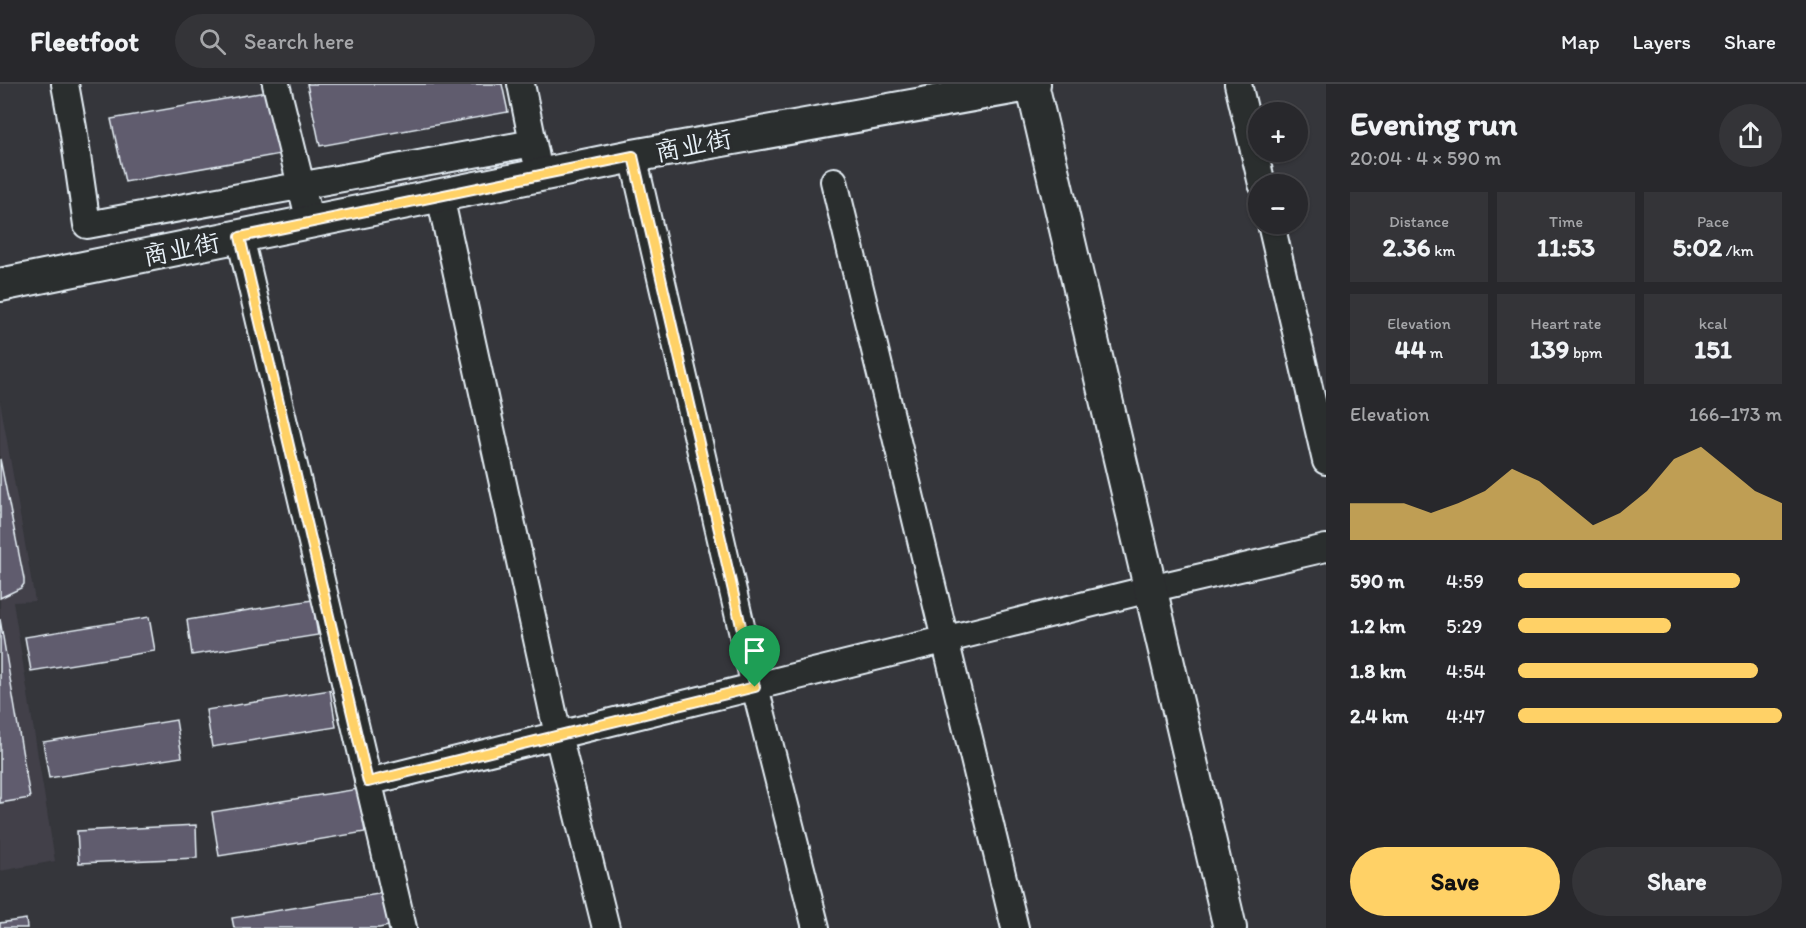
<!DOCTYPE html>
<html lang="en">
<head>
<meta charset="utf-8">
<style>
  body { margin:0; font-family:Itim,"LXGW WenKai TC",sans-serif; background:#343438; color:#f1f3f6; height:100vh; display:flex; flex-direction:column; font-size:22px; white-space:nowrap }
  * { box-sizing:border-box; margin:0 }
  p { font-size:20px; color:#a5a6a9 }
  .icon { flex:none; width:33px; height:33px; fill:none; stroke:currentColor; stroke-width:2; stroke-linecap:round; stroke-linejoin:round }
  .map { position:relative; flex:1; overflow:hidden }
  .drawer { display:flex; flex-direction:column; background:#28282c; width:480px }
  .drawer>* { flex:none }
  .tools { position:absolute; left:1248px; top:18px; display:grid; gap:12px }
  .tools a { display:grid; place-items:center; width:60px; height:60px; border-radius:50%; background:#28282c; box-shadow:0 2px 4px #0004,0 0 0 2px #444448; font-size:30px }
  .pin { position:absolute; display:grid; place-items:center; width:51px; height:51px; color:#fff; margin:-62px -26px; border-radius:50% 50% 50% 0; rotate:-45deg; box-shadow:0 0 6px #0007 }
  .pin .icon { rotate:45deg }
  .round { display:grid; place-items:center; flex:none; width:63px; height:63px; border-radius:32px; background:#343438 }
  .summary { display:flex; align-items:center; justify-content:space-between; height:102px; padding:0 24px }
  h1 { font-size:33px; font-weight:700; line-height:45px }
  .stats { display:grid; grid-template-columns:repeat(3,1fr); gap:9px; height:102px; padding:6px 24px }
  .stats div { display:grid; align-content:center; border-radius:0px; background:#343438; text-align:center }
  .stats b { font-size:26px; font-weight:700 }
  .stats small { font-size:16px; font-weight:400 }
  .stats p { font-size:16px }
  .chart { height:168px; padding:12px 24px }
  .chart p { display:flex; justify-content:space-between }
  .chart svg { width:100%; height:108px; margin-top:6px; fill:#ffd166; opacity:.7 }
  .button { display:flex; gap:12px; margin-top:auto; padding:12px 24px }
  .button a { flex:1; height:69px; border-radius:36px; background:#ffd166; color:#111; font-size:24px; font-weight:700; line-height:69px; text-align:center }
  .button a+a { background:#343438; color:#f1f3f6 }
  ul { padding:0 24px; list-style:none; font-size:20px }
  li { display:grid; grid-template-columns:96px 72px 1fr; align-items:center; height:45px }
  li i { height:15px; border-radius:8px; background:#ffd166 }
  header { display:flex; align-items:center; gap:36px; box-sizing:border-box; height:84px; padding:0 30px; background:#28282c; border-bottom:2px solid #444448 }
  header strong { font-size:28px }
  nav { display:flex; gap:33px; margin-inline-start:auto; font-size:21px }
  .search { width:420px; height:54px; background:#343438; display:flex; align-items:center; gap:15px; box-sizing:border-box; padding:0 21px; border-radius:33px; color:#a5a6a9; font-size:22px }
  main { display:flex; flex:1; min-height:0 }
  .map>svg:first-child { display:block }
  .built { fill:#42414a }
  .building { fill:#605c6e; stroke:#e8f1f8; stroke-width:1.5 }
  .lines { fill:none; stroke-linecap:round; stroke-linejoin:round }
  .minor-casing { stroke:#e8f1f8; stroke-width:30 }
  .tertiary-casing { stroke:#e8f1f8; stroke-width:36 }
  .minor { stroke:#2a2d2e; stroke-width:26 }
  .tertiary { stroke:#2a2d2e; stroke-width:32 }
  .route-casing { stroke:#fff; stroke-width:12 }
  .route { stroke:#ffd166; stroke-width:8 }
  .labels { text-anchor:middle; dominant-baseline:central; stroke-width:6; stroke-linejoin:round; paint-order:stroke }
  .street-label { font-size:26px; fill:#e8f1f8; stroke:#2a2d2e }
</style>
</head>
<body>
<header>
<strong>Fleetfoot</strong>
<div class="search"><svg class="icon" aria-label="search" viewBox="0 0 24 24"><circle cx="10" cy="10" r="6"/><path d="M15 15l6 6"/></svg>Search here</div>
<nav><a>Map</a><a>Layers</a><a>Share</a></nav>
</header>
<main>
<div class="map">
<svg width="1326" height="844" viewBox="0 0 1326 844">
  <rect width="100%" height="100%" fill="#35363b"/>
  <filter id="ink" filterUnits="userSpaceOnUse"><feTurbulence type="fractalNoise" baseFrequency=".0167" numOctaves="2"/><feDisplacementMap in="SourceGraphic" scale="12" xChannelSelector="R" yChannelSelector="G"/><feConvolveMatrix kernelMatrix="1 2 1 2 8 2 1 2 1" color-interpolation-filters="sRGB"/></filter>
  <g filter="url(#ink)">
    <path class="built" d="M0,317l35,200 -22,1 42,259 -55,10z"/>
    <path class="building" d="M307,0h195l6,28 -188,34z
      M282,5l15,62 -172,31 -14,-63z
      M0,375l24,120v5l-3,4 -21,10z
      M312,516l6,35 -126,20 -5,-35z
      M149,533l6,34 -124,20 -6,-34z
      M0,535l30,179 -30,5z
      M330,606l6,37 -124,20 -6,-37z
      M176,636l6,37 -133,21 -6,-36z
      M358,705l7,43 -146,24 -7,-44z
      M196,741l1,33 -118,5 -2,-32z
      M384,809l5,33 -10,2h-145l-2,-10z
      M26,835l1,9h-27v-5z"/>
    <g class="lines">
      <g class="minor-casing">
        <path id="minor" d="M65,0l8,44 14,97 446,-82
          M276,0l34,138
          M521,0l15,74
          M1238,0l24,100
          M633,72l122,531 61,241
          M834,97l181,747
          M440,112l118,539 48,193
          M1271,140l55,237
          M240,153l163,691
          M368,698l782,-193 176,-41"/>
      </g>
      <g class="tertiary-casing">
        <path id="tertiary" d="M1032,0l198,844
          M0,201l633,-129 401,-72"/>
      </g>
      <use href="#minor" class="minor"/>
      <use href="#tertiary" class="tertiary"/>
    </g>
  </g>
  <g class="lines" filter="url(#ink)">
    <g class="route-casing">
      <path id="route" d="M633,72l122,531 -387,95 -128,-545z"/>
    </g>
    <use href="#route" class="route"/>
  </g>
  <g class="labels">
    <g class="street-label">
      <text transform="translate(693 61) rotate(-11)">商业街</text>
      <text transform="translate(181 165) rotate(-11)">商业街</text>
    </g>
  </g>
</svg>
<div class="tools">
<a>+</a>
<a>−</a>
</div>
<div class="pin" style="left:755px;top:603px;background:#1e9e55"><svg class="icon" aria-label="arrive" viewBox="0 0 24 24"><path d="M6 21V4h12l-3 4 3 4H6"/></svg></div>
</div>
<section class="drawer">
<div class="summary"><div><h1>Evening run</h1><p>20:04 · 4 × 590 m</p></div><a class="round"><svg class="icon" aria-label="share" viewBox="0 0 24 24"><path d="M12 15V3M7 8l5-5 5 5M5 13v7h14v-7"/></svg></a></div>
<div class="stats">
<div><p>Distance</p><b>2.36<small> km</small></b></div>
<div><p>Time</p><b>11:53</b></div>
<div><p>Pace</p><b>5:02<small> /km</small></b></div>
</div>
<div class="stats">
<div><p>Elevation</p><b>44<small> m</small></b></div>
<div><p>Heart rate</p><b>139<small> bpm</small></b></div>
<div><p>kcal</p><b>151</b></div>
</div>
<div class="chart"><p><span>Elevation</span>166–173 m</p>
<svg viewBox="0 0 160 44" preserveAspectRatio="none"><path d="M0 44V29L10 29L20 29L30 33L40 29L50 24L60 15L70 20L80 29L90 38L100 33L110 24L120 11L130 6L140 15L150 24L160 29V44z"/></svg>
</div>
<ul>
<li><b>590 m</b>4:59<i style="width:84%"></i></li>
<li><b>1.2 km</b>5:29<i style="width:58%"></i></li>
<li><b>1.8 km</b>4:54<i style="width:91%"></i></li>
<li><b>2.4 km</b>4:47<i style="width:100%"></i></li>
</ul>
<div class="button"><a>Save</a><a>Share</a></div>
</section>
</main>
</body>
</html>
